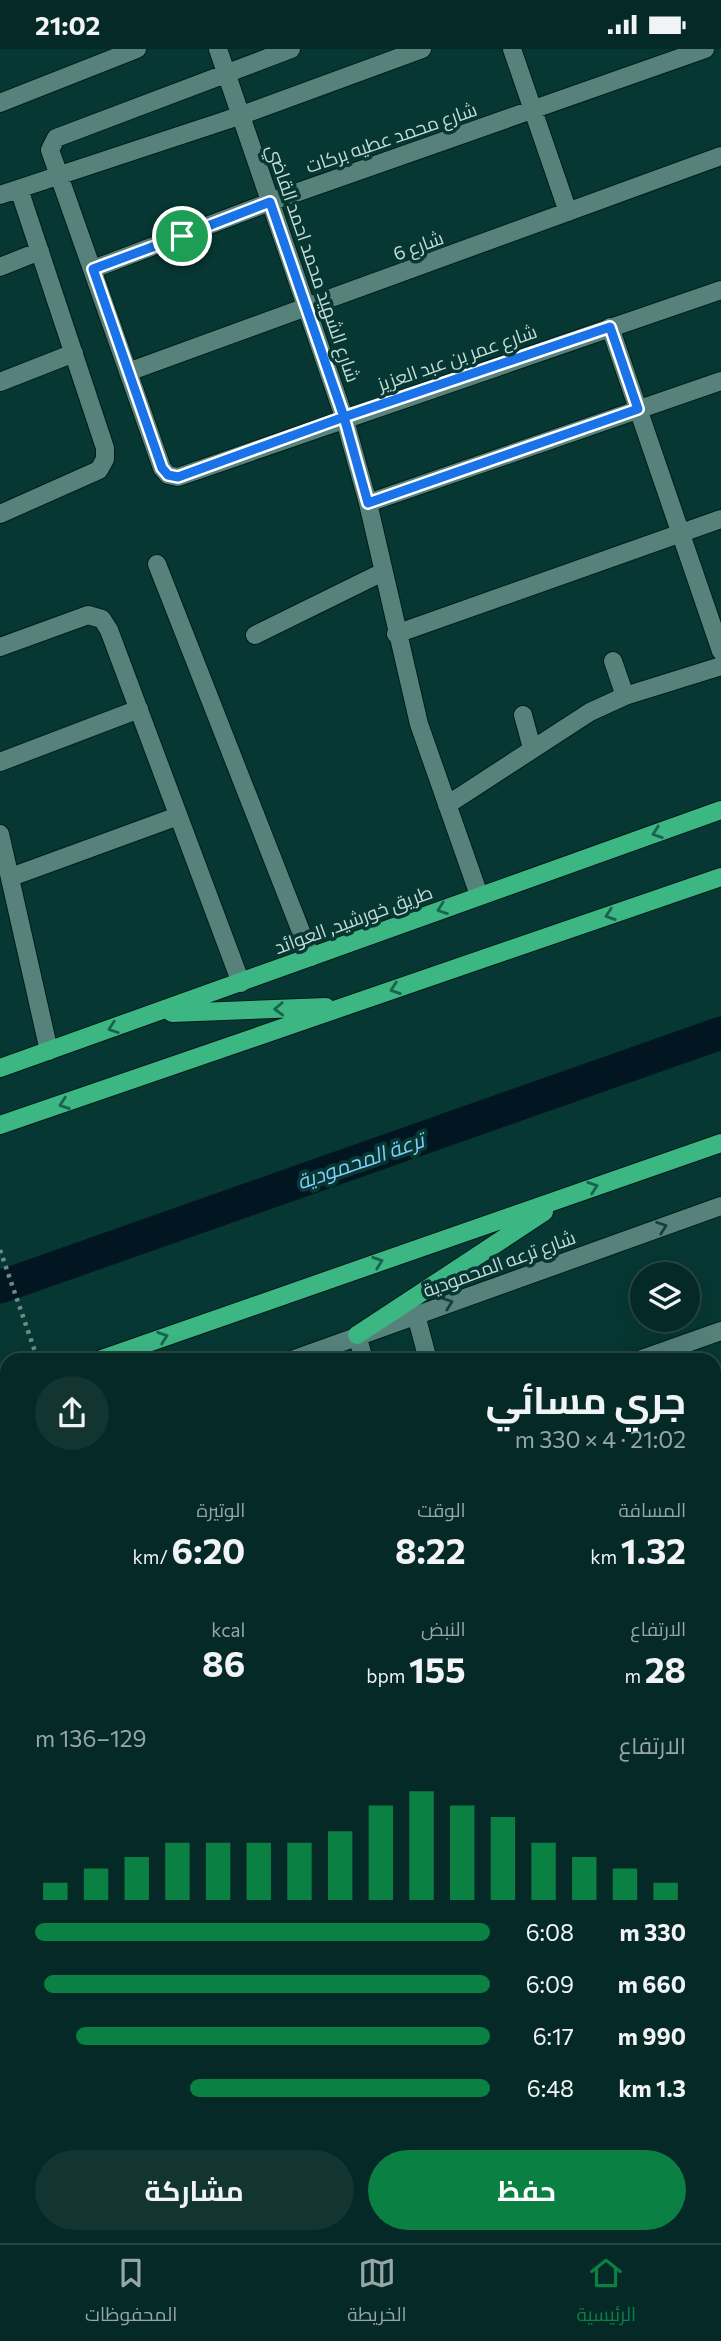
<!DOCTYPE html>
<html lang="ar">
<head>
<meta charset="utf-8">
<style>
  body { margin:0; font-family:Commissioner,Cairo,sans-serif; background:#133532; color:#f1f3f6; direction:rtl; height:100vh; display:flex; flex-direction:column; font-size:26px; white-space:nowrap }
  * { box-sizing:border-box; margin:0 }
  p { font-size:23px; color:#97a6a7 }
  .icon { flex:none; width:38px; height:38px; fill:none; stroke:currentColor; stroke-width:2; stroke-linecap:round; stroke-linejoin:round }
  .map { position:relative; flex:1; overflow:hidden; direction:ltr }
  .panel { position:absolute; left:0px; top:1304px; width:721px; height:891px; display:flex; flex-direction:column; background:#052926; border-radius:21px 21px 0 0; box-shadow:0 7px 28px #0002,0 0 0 2px #264543; direction:rtl }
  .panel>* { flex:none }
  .tools { position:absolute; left:630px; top:1213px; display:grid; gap:14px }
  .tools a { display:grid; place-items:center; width:70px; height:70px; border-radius:50%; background:#052926; box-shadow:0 7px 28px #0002,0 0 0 2px #264543; font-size:35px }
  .pin { position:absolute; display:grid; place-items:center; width:60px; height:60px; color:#fff; margin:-30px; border:4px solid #fff; border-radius:50%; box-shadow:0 2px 7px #0007 }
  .round { display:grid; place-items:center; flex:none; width:74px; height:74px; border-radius:37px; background:#133532 }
  .summary { display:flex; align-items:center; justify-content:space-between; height:119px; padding:0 35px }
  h1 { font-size:38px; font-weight:700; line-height:52px }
  .metrics { display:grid; grid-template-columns:repeat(3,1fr); gap:10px; height:119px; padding:7px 35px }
  .metrics div { display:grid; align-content:center }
  .metrics b { font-size:35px; font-weight:700 }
  .metrics small { font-size:19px; font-weight:400 }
  .metrics p { font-size:19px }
  .chart { height:196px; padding:14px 35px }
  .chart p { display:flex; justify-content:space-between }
  .chart svg { width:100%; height:126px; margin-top:7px; stroke:#0b8043; stroke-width:6 }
  .action { display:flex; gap:14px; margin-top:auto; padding:14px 35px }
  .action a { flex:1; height:80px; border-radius:42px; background:#0b8043; color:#fff; font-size:28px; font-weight:700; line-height:80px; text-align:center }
  .action a+a { background:#133532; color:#f1f3f6 }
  ul { padding:0 35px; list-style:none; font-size:23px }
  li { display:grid; grid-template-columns:112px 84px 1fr; align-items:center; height:52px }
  li i { height:18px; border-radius:9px; background:#0b8043 }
  .status { display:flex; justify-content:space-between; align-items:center; height:49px; padding:0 35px; background:#052926; direction:ltr }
  .status svg { height:19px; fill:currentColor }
  .tabs { display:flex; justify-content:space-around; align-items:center; height:98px; border-top:2px solid #264543; background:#052926; font-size:19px; color:#97a6a7 }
  .tabs a { display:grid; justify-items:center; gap:4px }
  .tabs .on { color:#0b8043 }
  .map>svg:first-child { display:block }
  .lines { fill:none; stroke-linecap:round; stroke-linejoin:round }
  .canal { stroke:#021622; stroke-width:33 }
  .minor-casing { stroke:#001d19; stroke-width:20 }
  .major-casing { stroke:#001d19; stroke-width:20 }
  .path { stroke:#6a8d88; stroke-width:4.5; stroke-dasharray:3.5 5; stroke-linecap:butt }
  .minor { stroke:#56827b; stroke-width:18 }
  .major { stroke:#3cb683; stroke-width:18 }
  .oneway { stroke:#1a634e }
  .oneway2 { stroke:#13423d }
  .route-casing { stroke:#fff; stroke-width:14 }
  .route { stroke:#1a73e8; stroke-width:9 }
  .labels { text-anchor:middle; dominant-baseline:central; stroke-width:7; stroke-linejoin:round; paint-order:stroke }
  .street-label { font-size:19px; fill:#c4dbd7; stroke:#073732 }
  .water-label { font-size:21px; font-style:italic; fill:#83cdfd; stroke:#073732 }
</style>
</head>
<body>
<div class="status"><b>21:02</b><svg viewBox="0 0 49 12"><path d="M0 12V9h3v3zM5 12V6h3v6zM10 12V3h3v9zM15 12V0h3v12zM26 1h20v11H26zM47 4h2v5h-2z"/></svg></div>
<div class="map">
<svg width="721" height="2194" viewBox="0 0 721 2194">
  <rect width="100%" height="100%" fill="#073732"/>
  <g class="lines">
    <path class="canal" d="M0,1238l721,-254"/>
    <g class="minor-casing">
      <path id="minor" d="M218,0l126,368 24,86 51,221 60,171
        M291,0l-235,89 -6,12 112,318 6,7 10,2 543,-187
        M512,0l56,163
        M0,54l137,-54
        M0,146l242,-80 180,-66
        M0,218l40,-16
        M93,220l177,-67 435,-153
        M610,278l111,324
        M128,323l593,-216
        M0,333l74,-29
        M368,454l353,-122
        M0,465l99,-44 6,-11v-11l-86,-259
        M157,515l154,393
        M396,585l325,-115
        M255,586l128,-63
        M0,598l88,-32 14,4 7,11 132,353
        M613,612l12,35
        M523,666l9,33
        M0,713l139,-53
        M447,756l143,-93 35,-16 96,-30
        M0,785l49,217
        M11,828l167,-61
        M416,1266l12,45
        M357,1286l7,25
        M292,1311l429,-154
        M639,1311l82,-29
        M0,1423l7,-3
        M714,1534l7,-3
        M0,1819l7,-3
        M714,2123l7,19
        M663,2188l2,6"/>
    </g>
    <g class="major-casing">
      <path id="major" d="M172,964l154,-6
        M0,1019l721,-258
        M0,1076l721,-248
        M357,1286l187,-123
        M99,1311l622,-217
        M0,1346l7,-2"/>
    </g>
    <path class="path" d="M0,1201l38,110"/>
    <use href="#minor" class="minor"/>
    <use href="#major" class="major"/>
  </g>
  <defs><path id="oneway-chevron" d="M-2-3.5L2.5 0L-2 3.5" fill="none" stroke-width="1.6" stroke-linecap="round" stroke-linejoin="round" transform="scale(1.75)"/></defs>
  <g class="oneway">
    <use href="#oneway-chevron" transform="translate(657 784) rotate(161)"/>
    <use href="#oneway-chevron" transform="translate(442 860) rotate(160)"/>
    <use href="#oneway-chevron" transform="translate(610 866) rotate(161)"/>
    <use href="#oneway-chevron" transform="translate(395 940) rotate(161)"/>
    <use href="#oneway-chevron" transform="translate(279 960) rotate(178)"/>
    <use href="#oneway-chevron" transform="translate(113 979) rotate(161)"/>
    <use href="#oneway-chevron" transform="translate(64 1055) rotate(161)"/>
    <use href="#oneway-chevron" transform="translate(593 1138) rotate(-19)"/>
    <use href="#oneway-chevron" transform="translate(378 1213) rotate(-19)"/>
    <use href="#oneway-chevron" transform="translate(163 1288) rotate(-19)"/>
  </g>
  <g class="oneway2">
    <use href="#oneway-chevron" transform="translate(662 1178) rotate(-20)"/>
    <use href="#oneway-chevron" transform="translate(448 1254) rotate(-20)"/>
  </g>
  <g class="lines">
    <g class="route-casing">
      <path id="route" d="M182,187l-89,33 69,199 6,7 10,2 166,-60 24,86 270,-94 -28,-82 -266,90 -74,-215 -88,34"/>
    </g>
    <use href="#route" class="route"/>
  </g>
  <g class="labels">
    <g class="street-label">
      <text transform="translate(391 88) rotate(-19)">شارع محمد عطيه بركات</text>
      <text transform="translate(418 196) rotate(-20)">شارع 6</text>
      <text transform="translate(314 214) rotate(71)">شارع الشهيد محمد احمد القاضي</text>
      <text transform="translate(457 308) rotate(-19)">شارع عمر بن عبد العزيز</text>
      <text transform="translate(353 870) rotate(-20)">طريق خورشيد, العوائد</text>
      <text transform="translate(499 1214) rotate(-20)">شارع ترعه المحمودية</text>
    </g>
    <g class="water-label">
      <text transform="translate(360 1111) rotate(-19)">ترعة المحمودية</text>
    </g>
  </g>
</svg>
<div class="tools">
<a><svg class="icon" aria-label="layers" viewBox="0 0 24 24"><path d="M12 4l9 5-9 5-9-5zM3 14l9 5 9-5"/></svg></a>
</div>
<div class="pin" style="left:182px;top:187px;background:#1e9e55"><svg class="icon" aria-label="arrive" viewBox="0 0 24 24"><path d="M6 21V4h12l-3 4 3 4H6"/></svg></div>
<section class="panel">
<div class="summary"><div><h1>جري مسائي</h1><p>21:02 · 4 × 330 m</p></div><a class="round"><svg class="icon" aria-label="share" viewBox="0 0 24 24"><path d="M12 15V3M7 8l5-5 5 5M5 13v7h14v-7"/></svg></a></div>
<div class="metrics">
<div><p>المسافة</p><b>1.32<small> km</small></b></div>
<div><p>الوقت</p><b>8:22</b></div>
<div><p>الوتيرة</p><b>6:20<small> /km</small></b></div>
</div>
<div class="metrics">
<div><p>الارتفاع</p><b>28<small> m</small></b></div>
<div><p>النبض</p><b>155<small> bpm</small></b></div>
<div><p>kcal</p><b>86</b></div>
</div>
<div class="chart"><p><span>الارتفاع</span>129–136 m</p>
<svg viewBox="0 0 160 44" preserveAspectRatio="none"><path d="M5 44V38M15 44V33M25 44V29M35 44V24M45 44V24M55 44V24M65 44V24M75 44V20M85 44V11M95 44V6M105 44V11M115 44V15M125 44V24M135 44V29M145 44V33M155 44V38"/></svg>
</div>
<ul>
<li><b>330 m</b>6:08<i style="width:100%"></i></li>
<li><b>660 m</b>6:09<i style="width:98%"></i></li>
<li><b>990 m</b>6:17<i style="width:91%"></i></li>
<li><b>1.3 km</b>6:48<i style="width:66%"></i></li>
</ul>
<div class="action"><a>حفظ</a><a>مشاركة</a></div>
</section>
</div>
<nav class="tabs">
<a class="on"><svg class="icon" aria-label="home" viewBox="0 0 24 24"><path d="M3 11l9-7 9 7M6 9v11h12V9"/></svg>الرئيسية</a>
<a><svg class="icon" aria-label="map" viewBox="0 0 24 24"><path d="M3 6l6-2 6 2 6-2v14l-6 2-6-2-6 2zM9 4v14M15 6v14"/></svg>الخريطة</a>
<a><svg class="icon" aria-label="saved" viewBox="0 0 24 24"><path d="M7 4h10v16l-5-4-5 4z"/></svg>المحفوظات</a>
</nav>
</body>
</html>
